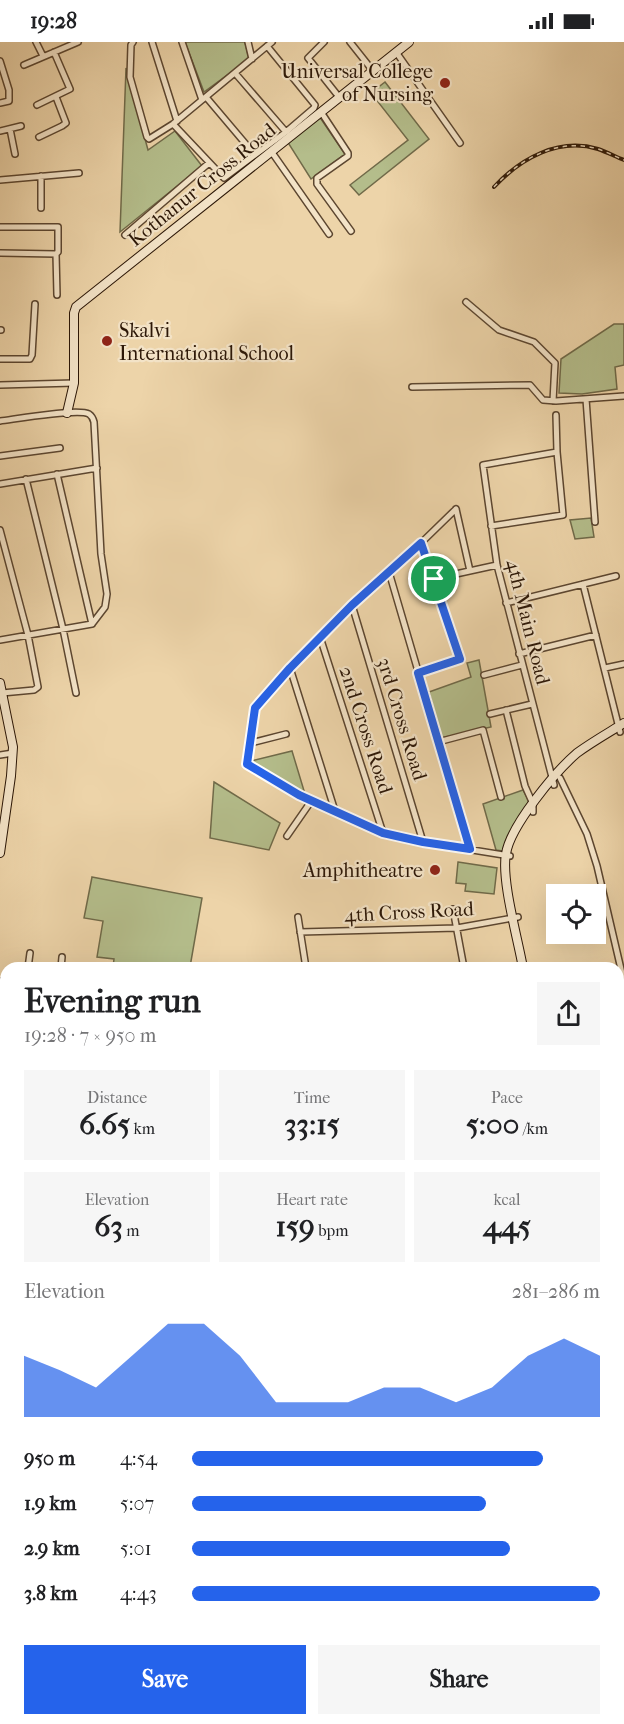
<!DOCTYPE html>
<html lang="en">
<head>
<meta charset="utf-8">
<style>
  body { margin:0; font-family:"IM FELL French Canon",serif; background:#f6f6f6; color:#202124; height:100vh; display:flex; flex-direction:column; font-size:22px; white-space:nowrap }
  * { box-sizing:border-box; margin:0 }
  p { font-size:20px; color:#757577 }
  .icon { flex:none; width:33px; height:33px; fill:none; stroke:currentColor; stroke-width:2; stroke-linecap:round; stroke-linejoin:round }
  .map { position:relative; flex:1; overflow:hidden }
  .details { position:absolute; left:0px; top:920px; width:624px; height:764px; display:flex; flex-direction:column; background:#fff; border-radius:18px 18px 0 0; box-shadow:0 6px 24px #0002 }
  .details>* { flex:none }
  .controls { position:absolute; left:546px; top:842px; display:grid; gap:12px }
  .controls a { display:grid; place-items:center; width:60px; height:60px; border-radius:0px; background:#fff; box-shadow:0 6px 24px #0002; font-size:30px }
  .pin { position:absolute; display:grid; place-items:center; width:51px; height:51px; color:#fff; margin:-26px; border:3px solid #fff; border-radius:50%; box-shadow:0 2px 6px #0007 }
  .round { display:grid; place-items:center; flex:none; width:63px; height:63px; border-radius:0px; background:#f6f6f6 }
  .summary { display:flex; align-items:center; justify-content:space-between; height:102px; padding:0 24px }
  h1 { font-size:33px; font-weight:800; line-height:45px }
  .figures { display:grid; grid-template-columns:repeat(3,1fr); gap:9px; height:102px; padding:6px 24px }
  .figures div { display:grid; align-content:center; border-radius:0px; background:#f6f6f6; text-align:center }
  .figures b { font-size:30px; font-weight:800 }
  .figures small { font-size:16px; font-weight:400 }
  .figures p { font-size:16px }
  .chart { height:168px; padding:12px 24px }
  .chart p { display:flex; justify-content:space-between }
  .chart svg { width:100%; height:108px; margin-top:6px; fill:#2563eb; opacity:.7 }
  .button { display:flex; gap:12px; margin-top:auto; padding:12px 24px }
  .button a { flex:1; height:69px; border-radius:0px; background:#2563eb; color:#fff; font-size:24px; font-weight:800; line-height:69px; text-align:center }
  .button a+a { background:#f6f6f6; color:#202124 }
  ul { padding:0 24px; list-style:none; font-size:20px }
  li { display:grid; grid-template-columns:96px 72px 1fr; align-items:center; height:45px }
  li i { height:15px; border-radius:8px; background:#2563eb }
  .status { display:flex; justify-content:space-between; align-items:center; height:42px; padding:0 30px; background:#fff; direction:ltr }
  .status svg { height:16px; fill:currentColor }
  .map>svg:first-child { display:block }
  .green { fill:#b4bd8b; stroke:#706a49; stroke-width:1.5 }
  .lines { fill:none; stroke-linecap:round; stroke-linejoin:round }
  .street-casing { stroke:#5c4630; stroke-width:8 }
  .secondary-casing { stroke:#2c1707; stroke-width:10 }
  .street { stroke:#f3e3c7; stroke-width:5 }
  .secondary { stroke:#f3e3c7; stroke-width:8 }
  .rail-casing { stroke:#2c1707; stroke-width:4 }
  .rail { stroke:#f3e3c7; stroke-width:1.5; stroke-dasharray:4.5; stroke-linecap:butt }
  .route-casing { stroke:#fff; stroke-width:12 }
  .route { stroke:#2563eb; stroke-width:8 }
  .poi-dot { fill:#8f2418; stroke:#f3e3c7; stroke-width:2 }
  .labels { text-anchor:middle; dominant-baseline:central; stroke-width:4.5; stroke-linejoin:round; paint-order:stroke }
  .poi-label { font-size:20px; fill:#2c1707; stroke:#f3e3c7; text-anchor:end }
  .street-label { font-size:20px; fill:#2c1707; stroke:#f3e3c7 }
</style>
</head>
<body>
<div class="status"><b>19:28</b><svg viewBox="0 0 49 12"><path d="M0 12V9h3v3zM5 12V6h3v6zM10 12V3h3v9zM15 12V0h3v12zM26 1h20v11H26zM47 4h2v5h-2z"/></svg></div>
<div class="map">
<svg width="624" height="1682" viewBox="0 0 624 1682">
  <rect width="100%" height="100%" fill="#edd4a9"/>
  <filter id="stains"><feTurbulence type="fractalNoise" baseFrequency=".00333" numOctaves="4"/><feColorMatrix values="0 0 0 0 .2 0 0 0 0 .09 0 0 0 0 .02 0 0 0 .5 -.17"/></filter>
  <radialGradient id="worn" r=".72"><stop offset=".6" stop-color="#630" stop-opacity="0"/><stop offset="1" stop-color="#630" stop-opacity=".3"/></radialGradient>
  <path class="green" d="M185,0h60l4,17 -45,33z
    M126,26l22,82 27,-19 27,35 -82,66z
    M385,40l44,57 -70,56 -9,-10 58,-45 -37,-47z
    M319,74l26,38 -34,25 -24,-38z
    M614,282h10v41l-9,2 2,22 -35,5 -23,-1 2,-34z
    M591,476l3,19 -19,2 -5,-19z
    M479,618l12,67 -50,11 -12,-46 42,-15 -4,-14z
    M292,709l13,43 -54,-33z
    M214,740l66,41 -11,27 -59,-12z
    M523,748l7,13 -27,48 -7,-1 -13,-46z
    M458,820l39,6 -3,26 -29,-3 1,-7 -10,-1z
    M92,835l110,21 -12,69h-77l1,-8 -17,-2 6,-36 -19,-3z"/>
  <g class="lines">
    <g class="street-casing">
      <path id="street" d="M36,0l7,14
        M133,0l-2,3 -1,32 17,60 2,2 24,-15 99,-82
        M152,0l25,79
        M182,0l20,58
        M248,0l4,17
        M324,0l-16,16 31,39
        M350,0l23,29
        M267,4l48,59 -1,3 -28,24
        M396,10l64,91
        M0,19l9,29v11l-9,2
        M24,23l54,-23
        M206,55l49,58
        M37,63l33,-16 -16,-37
        M321,70l27,41v3l-31,22v6l34,47
        M173,82l51,54 62,-46 -51,-59
        M10,87l5,25
        M0,89l21,-5
        M39,95l23,-11 4,-3 -10,-26
        M271,109l58,83
        M0,138l79,-7
        M41,166v-32
        M0,185h58v25l-2,2 1,41
        M125,193l84,-72
        M0,211l56,1
        M466,260l33,28 35,12 21,21 -2,38
        M0,288h1
        M0,317h30l2,-4 3,-51
        M0,343l74,-2
        M412,345l118,-2 13,15 13,1 68,-5
        M586,357l9,123
        M0,379c16,-2 78,-13 89,-7 3,2 4,4 5,8l7,132 6,40 -2,13 -13,17 -92,16
        M0,414l60,-8
        M57,432l35,150
        M26,437l37,150 13,64
        M0,442l97,-16
        M456,467l-35,34 -69,62 -62,63 -35,40 -8,56 52,31 84,38 40,9 87,14
        M456,467l14,62
        M491,484l72,-11 -6,-63 -1,-37
        M0,488l28,105 10,52 -4,3 -32,3
        M389,530l81,277
        M433,537l64,-14
        M583,542l37,148
        M506,561l110,-27
        M352,563l71,237
        M320,595l63,196
        M519,612l77,-19
        M290,626l45,143
        M605,626l19,-4
        M418,631l42,-14 -39,-116
        M484,633l38,-10
        M506,668l19,76 8,18v8
        M490,672l42,-10
        M438,700l45,-12 18,67
        M251,701l35,-9
        M0,713l13,-2
        M560,736l27,56 10,32 27,116
        M554,743l-57,-220 -14,-100 74,-13
        M287,794l25,-36
        M453,867l11,59
        M298,875l8,51
        M300,890l157,-4 61,-11
        M28,926l2,-15
        M61,926l1,-11
        M0,939l6,1
        M0,971l6,1
        M618,997l6,-4
        M618,1014l6,7
        M0,1253l6,-1
        M0,1291l6,56
        M0,1358h6
        M0,1388h6
        M0,1422h6
        M0,1447h6
        M618,1579l6,1
        M618,1611l6,1
        M618,1673l5,-32
        M1,1682l5,-90
        M79,1682v-5
        M139,1682v-5
        M464,1682v-5
        M576,1682l2,-5
        M616,1682l1,-5"/>
    </g>
    <g class="secondary-casing">
      <path id="secondary" d="M67,371l7,-30v-70l2,-6 333,-265
        M0,641l13,64 -2,29 -11,77
        M523,926c-5,-29 -22,-88 -17,-114 4,-28 50,-83 71,-101 15,-11 31,-20 47,-30
        M618,1051l6,-4
        M0,1113h6"/>
    </g>
    <use href="#street" class="street"/>
    <use href="#secondary" class="secondary"/>
    <g class="rail-casing">
      <path id="rail" d="M494,145c26,-28 64,-50 104,-38 9,3 18,8 26,11"/>
    </g>
    <use href="#rail" class="rail"/>
  </g>
  <g class="lines">
    <g class="route-casing">
      <path id="route" d="M421,501l39,116 -42,14 52,176 -47,-7 -40,-9 -84,-38 -52,-31 8,-56 35,-40 62,-63z"/>
    </g>
    <use href="#route" class="route"/>
  </g>
  <g class="poi-dot">
    <circle cx="445" cy="41" r="6"/>
    <circle cx="107" cy="299" r="6"/>
    <circle cx="435" cy="828" r="6"/>
  </g>
  <g class="labels">
    <g class="poi-label">
      <text x="433" y="29">Universal College<tspan x="433" dy="23">of Nursing</tspan></text>
      <text x="119" y="288" text-anchor="start">Skalvi<tspan x="119" dy="23">International School</tspan></text>
      <text x="423" y="828">Amphitheatre</text>
    </g>
    <g class="street-label">
      <text transform="translate(202 143) rotate(-39)">Kothanur Cross Road</text>
      <text transform="translate(528 580) rotate(76)">4th Main Road</text>
      <text transform="translate(402 677) rotate(73)">3rd Cross Road</text>
      <text transform="translate(366 688) rotate(72)">2nd Cross Road</text>
      <text transform="translate(409 870) rotate(-3)">4th Cross Road</text>
    </g>
  </g>
  <rect width="100%" height="100%" filter="url(#stains)"/>
  <rect width="100%" height="100%" fill="url(#worn)"/>
</svg>
<div class="controls">
<a><svg class="icon" aria-label="locate" viewBox="0 0 24 24"><circle cx="12" cy="12" r="6"/><path d="M12 2v4M12 18v4M2 12h4M18 12h4"/></svg></a>
</div>
<div class="pin" style="left:434px;top:537px;background:#1e9e55"><svg class="icon" aria-label="arrive" viewBox="0 0 24 24"><path d="M6 21V4h12l-3 4 3 4H6"/></svg></div>
<section class="details">
<div class="summary"><div><h1>Evening run</h1><p>19:28 · 7 × 950 m</p></div><a class="round"><svg class="icon" aria-label="share" viewBox="0 0 24 24"><path d="M12 15V3M7 8l5-5 5 5M5 13v7h14v-7"/></svg></a></div>
<div class="figures">
<div><p>Distance</p><b>6.65<small> km</small></b></div>
<div><p>Time</p><b>33:15</b></div>
<div><p>Pace</p><b>5:00<small> /km</small></b></div>
</div>
<div class="figures">
<div><p>Elevation</p><b>63<small> m</small></b></div>
<div><p>Heart rate</p><b>159<small> bpm</small></b></div>
<div><p>kcal</p><b>445</b></div>
</div>
<div class="chart"><p><span>Elevation</span>281–286 m</p>
<svg viewBox="0 0 160 44" preserveAspectRatio="none"><path d="M0 44V19L10 25L20 32L30 19L40 6L50 6L60 19L70 38L80 38L90 38L100 32L110 32L120 38L130 32L140 19L150 12L160 19V44z"/></svg>
</div>
<ul>
<li><b>950 m</b>4:54<i style="width:86%"></i></li>
<li><b>1.9 km</b>5:07<i style="width:72%"></i></li>
<li><b>2.9 km</b>5:01<i style="width:78%"></i></li>
<li><b>3.8 km</b>4:43<i style="width:100%"></i></li>
</ul>
<div class="button"><a>Save</a><a>Share</a></div>
</section>
</div>
</body>
</html>
